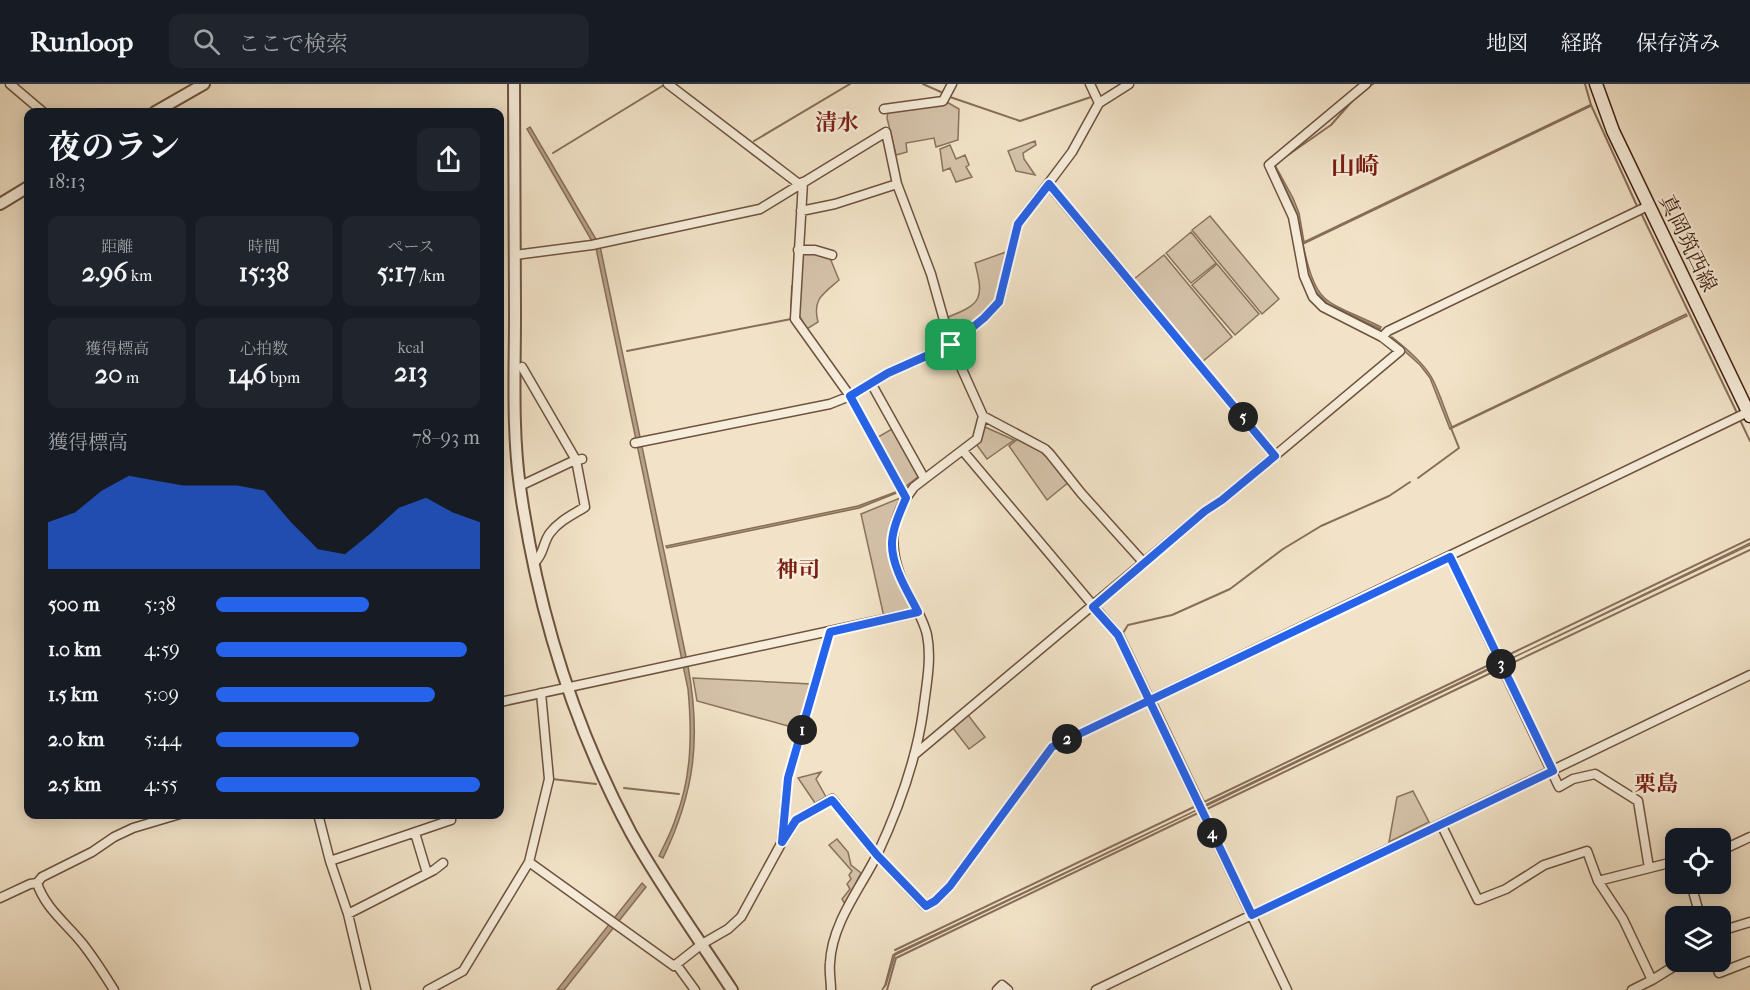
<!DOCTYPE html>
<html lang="ja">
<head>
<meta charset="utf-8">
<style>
  body { margin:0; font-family:"IM FELL French Canon","Noto Serif JP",serif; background:#20242c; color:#f1f3f6; height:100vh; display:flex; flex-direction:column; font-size:22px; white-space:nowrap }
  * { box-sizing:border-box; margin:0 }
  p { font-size:20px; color:#9ea1a6 }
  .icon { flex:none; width:33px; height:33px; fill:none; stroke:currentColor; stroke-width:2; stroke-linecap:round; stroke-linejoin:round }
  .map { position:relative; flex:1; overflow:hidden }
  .panel { position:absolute; left:24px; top:24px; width:480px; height:711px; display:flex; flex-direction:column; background:#171b24; border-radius:12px; box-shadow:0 3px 15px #0003 }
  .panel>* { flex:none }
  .fabs { position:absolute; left:1665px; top:744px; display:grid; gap:12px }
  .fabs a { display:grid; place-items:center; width:66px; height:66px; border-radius:12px; background:#171b24; box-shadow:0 3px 15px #0003; font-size:30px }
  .pin { position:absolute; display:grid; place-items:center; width:51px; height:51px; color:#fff; margin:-26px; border-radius:12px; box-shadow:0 3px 9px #0006 }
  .km { position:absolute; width:30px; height:30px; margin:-15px; border-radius:50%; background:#222; color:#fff; font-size:16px; line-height:30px; text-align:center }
  .round { display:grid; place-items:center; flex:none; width:63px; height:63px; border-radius:12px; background:#20242c }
  .summary { display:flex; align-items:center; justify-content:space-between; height:102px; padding:0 24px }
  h1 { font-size:33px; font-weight:700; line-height:45px }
  .stats { display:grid; grid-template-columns:repeat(3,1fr); gap:9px; height:102px; padding:6px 24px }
  .stats div { display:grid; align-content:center; border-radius:12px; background:#20242c; text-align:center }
  .stats b { font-size:26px; font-weight:700 }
  .stats small { font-size:16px; font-weight:400 }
  .stats p { font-size:16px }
  .chart { height:168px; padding:12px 24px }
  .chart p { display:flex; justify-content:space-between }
  .chart svg { width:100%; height:108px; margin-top:6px; fill:#2563eb; opacity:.7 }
  ul { padding:0 24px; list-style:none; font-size:20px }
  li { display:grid; grid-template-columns:96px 72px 1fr; align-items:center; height:45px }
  li i { height:15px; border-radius:8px; background:#2563eb }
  header { display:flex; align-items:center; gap:36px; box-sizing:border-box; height:84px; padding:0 30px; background:#171b24; border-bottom:2px solid #363941 }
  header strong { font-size:28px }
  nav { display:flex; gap:33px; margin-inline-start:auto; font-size:21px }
  .search { width:420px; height:54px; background:#20242c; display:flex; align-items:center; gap:15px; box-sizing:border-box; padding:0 21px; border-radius:12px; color:#9ea1a6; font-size:22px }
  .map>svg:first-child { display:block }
  .green { fill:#d4c2a9; stroke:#8a725c; stroke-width:1.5 }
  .water { fill:#b6a189; stroke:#876e59; stroke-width:1.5 }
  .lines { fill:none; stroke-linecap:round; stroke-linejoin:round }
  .stream { stroke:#876e59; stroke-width:2 }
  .minor-casing { stroke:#6d523e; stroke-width:11 }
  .tertiary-casing { stroke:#6d523e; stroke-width:14 }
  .secondary-casing { stroke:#412110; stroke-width:15 }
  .minor { stroke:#f7eddb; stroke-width:8 }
  .tertiary { stroke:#f7eddb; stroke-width:10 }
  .secondary { stroke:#f7eddb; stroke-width:12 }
  .route-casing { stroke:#fff; stroke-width:12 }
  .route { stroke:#2563eb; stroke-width:8 }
  .labels { text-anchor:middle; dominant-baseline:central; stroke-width:4.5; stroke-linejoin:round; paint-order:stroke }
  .street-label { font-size:21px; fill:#412110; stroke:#f7eddb }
  .neighbourhood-label { font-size:22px; font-weight:bold; fill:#7a1f14; stroke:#f7eddb }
  .quarter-label { font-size:24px; font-weight:bold; fill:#7a1f14; stroke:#f7eddb }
</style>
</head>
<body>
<header>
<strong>Runloop</strong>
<div class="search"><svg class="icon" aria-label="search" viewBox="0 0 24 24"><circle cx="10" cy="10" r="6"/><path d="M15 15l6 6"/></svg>ここで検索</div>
<nav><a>地図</a><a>経路</a><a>保存済み</a></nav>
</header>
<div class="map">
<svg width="1750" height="906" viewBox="0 0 1750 906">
  <rect width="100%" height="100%" fill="#f2e3c8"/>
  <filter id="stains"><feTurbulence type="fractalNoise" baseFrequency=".00333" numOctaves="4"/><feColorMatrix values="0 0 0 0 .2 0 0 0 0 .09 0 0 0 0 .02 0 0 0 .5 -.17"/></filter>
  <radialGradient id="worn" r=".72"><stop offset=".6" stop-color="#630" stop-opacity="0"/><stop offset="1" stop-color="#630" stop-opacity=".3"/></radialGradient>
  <path class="green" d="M945,17l14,8 -1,31 -22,7 -2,-9 -28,5 1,9 -11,3 -9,-37 1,-6z
    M1035,57l1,4 -13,8 1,6 11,16 -19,-4 -8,-20z
    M950,61l6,14 9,-4 4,10 -3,2 6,10 -16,5 -6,-14 -7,3 -3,-22z
    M1210,132l69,83 -17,15 -70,-84z
    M1191,148l25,31 -25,20 -25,-30z
    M1006,168l-8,45 -22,22 -21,16 -7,-18c34,-13 36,-19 27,-54z
    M802,169h14l14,5 9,22c-16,14 -27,19 -21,42l-11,7 -8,-14z
    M1164,171l68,82 -30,25 -68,-83z
    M1217,180l42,50 -24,21 -43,-50z
    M985,343l29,13 -27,19 -11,-15z
    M892,345l27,47 -14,11 -27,-50z
    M1019,354l24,12 26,32 -22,18 -38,-54z
    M900,414l-11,36v17l22,56 -4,4 -23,6 -23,-103z
    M693,594l118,6 -12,45 -102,-28z
    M968,631l17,22 -16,12 -17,-22z
    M821,688l-5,7 10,18 -11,6 -17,-25z
    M1413,707l16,31 -40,20 8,-45z
    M837,755l11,13 3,13 10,8 -16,31 -3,-5 8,-10 -3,-5 4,-5 -2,-4 3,-4 -23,-26z"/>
  <path class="water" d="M1590,21l1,1 -288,138c13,65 24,56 78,83l-1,2 -52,-25 -12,-12 -9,-19 -10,-59 -22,-49 18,33 6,15 5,29z
    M530,43l70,119 88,420c13,72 7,126 -25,192l-4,-2c6,-13 13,-25 17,-39 16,-41 16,-85 12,-128l-92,-441 -69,-119z
    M1686,230l1,2 -237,113 -20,-51 -10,-13 -30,-27 2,-1c14,11 31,25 40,41 8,15 13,33 20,49z
    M898,407l1,1 -40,16 -192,40 -1,-2 192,-40z
    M1750,459v2l-246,117z
    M1498,580v1l-294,142 -1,-1z
    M1197,726l-302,145 -9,30 -4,5 3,-5 8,-30 3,-2z
    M642,799l4,4 -82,103h-7z"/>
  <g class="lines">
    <path class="stream" d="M923,0l18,8
      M1585,0l6,21 46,101
      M1367,4l6,-4
      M1102,12l19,-12
      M950,13l70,24 74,-25
      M754,57l96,-57
      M553,69l111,-68 2,2
      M1288,71l43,-30 23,-26
      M1641,129l96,200
      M791,229l1,-27
      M627,267l164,-32
      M1741,338l9,19
      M1418,394l41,-30 -8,-20
      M1502,574l248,-119
      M1506,582l244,-116
      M1152,610l-29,-61 5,-8 44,-10 58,-26 53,-40 38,-23 68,-30 21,-14
      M1156,617l48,101 291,-140
      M552,695l44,5
      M624,704l55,6
      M1207,725l292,-140
      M895,866l299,-143
      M887,906l9,-32 302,-145"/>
    <g class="minor-casing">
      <path id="minor" d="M10,0l33,28
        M668,0l131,100
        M1090,0l9,19
        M884,25l59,-8 9,-17
        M803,98l-8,137 55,77 56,102
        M1049,101l226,271
        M801,127l34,-7 62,-20
        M798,166h17l17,5
        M515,171l77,-10 168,-36 126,-77 11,52 34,90 20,71 32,71 -6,23 -63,48c-28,35 -25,69 -6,106 7,13 16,28 19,42 5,24 -1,52 -4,77 -7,49 -25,98 -46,143 -17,34 -45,68 -47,108 -1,9 1,18 1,27
        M1382,253l6,-6 260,-125
        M522,283l54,93 9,47c-13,8 -26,14 -35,26 -7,9 -6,21 -15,29
        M871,299l53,95
        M983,332l62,33 5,5 31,39 63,70
        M635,359l195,-39 20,-8 38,-23 63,-28 33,-27 15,-16 19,-78 54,-72 27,-49 30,-19
        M963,367l155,184 169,355
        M520,402l53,-25 9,-2
        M1450,473l109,230 14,-8 22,-5 43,27 11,67
        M500,618l418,-90
        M914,671l291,-244 17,-11 178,-149 -18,-14 -59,-30 -10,-10 -9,-21 -11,-59 -24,-52 97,-81
        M318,730l12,47 18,53 18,76
        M1441,740l37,76 28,-11 38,-24 43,-14 11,30 25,38 29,61
        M415,749l12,40
        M782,755l6,-61 42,-146
        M1720,767l30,-14
        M330,777l121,-41
        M529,778l145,104 28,-22 26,-15 13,-12 41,-75 14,-22 36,-21 45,56 48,51 10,-5 15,-15 102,-139 696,-335
        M1598,797l71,-18 7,1
        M37,799c8,25 30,41 45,60 12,15 22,31 32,47
        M1691,800l9,32
        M0,814l30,-14 7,-1 5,-6 50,-25 22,-15 19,-9 47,-14
        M348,830l86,-44 9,-7
        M1720,850l7,-5 23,-7
        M1715,878l4,11 31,-12
        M676,880l19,26
        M428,906l35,-19 66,-109 20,-83 -8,-86
        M997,906l5,-5 6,5
        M1096,906l654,-315
        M1632,906l20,-10 29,-18"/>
    </g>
    <g class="tertiary-casing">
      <path id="tertiary" d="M514,0c0,77 0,154 1,230 0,57 -3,116 5,173 17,120 53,238 111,346 30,54 67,105 101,157
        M155,28l49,-28
        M0,120l28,-17"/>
    </g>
    <g class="secondary-casing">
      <path id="secondary" d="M1596,0l17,47 137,285"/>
    </g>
    <use href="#minor" class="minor"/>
    <use href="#tertiary" class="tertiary"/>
    <use href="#secondary" class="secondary"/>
  </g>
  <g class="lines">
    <g class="route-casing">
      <path id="route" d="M951,261l-63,28 -38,23 56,102c-6,14 -13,29 -14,44 -1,24 16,50 26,70l-88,20 -42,146 -6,64 14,-22 36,-20 45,55 49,51 9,-5 15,-15 102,-139 398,-190 103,214 -301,144 -134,-280 -25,-28 112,-96 17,-11 53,-44 -226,-272 -31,40 -19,78 -15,16 -33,27"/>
    </g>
    <use href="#route" class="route"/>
  </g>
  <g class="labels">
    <g class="street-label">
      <text transform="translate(1688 159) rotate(64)">真岡筑西線</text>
    </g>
    <g class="neighbourhood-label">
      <text x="837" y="39">清水</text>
      <text x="798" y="486">神司</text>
      <text x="1656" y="700">栗島</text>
    </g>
    <g class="quarter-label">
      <text x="1355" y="82">山崎</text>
    </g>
  </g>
  <rect width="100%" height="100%" filter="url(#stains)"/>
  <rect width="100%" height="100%" fill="url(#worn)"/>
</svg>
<div class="fabs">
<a><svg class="icon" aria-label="locate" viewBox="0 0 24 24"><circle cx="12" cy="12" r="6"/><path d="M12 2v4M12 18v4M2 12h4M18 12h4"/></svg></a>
<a><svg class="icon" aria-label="layers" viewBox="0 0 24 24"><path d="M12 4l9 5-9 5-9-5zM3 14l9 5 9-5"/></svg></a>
</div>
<div class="pin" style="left:951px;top:261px;background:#1e9e55"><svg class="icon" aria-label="arrive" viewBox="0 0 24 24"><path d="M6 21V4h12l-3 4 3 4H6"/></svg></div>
<b class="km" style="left:802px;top:646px">1</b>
<b class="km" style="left:1067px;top:655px">2</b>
<b class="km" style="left:1501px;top:580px">3</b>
<b class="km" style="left:1212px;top:749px">4</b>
<b class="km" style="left:1243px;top:333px">5</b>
<section class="panel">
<div class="summary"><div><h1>夜のラン</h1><p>18:13</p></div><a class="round"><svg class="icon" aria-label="share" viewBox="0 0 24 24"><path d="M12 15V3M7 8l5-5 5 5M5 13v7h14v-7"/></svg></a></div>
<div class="stats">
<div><p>距離</p><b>2.96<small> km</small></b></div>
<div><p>時間</p><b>15:38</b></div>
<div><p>ペース</p><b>5:17<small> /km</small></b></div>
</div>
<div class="stats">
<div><p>獲得標高</p><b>20<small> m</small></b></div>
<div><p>心拍数</p><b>146<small> bpm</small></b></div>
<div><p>kcal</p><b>213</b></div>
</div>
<div class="chart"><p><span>獲得標高</span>78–93 m</p>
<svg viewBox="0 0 160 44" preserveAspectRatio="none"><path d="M0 44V25L10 21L20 12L30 6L40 8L50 10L60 10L70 10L80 12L90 25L100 36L110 38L120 29L130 19L140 15L150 21L160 25V44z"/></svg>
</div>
<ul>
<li><b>500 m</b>5:38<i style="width:58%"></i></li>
<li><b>1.0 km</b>4:59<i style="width:95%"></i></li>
<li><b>1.5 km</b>5:09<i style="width:83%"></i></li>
<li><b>2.0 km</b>5:44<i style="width:54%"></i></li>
<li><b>2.5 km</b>4:55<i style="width:100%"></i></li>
</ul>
</section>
</div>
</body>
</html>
